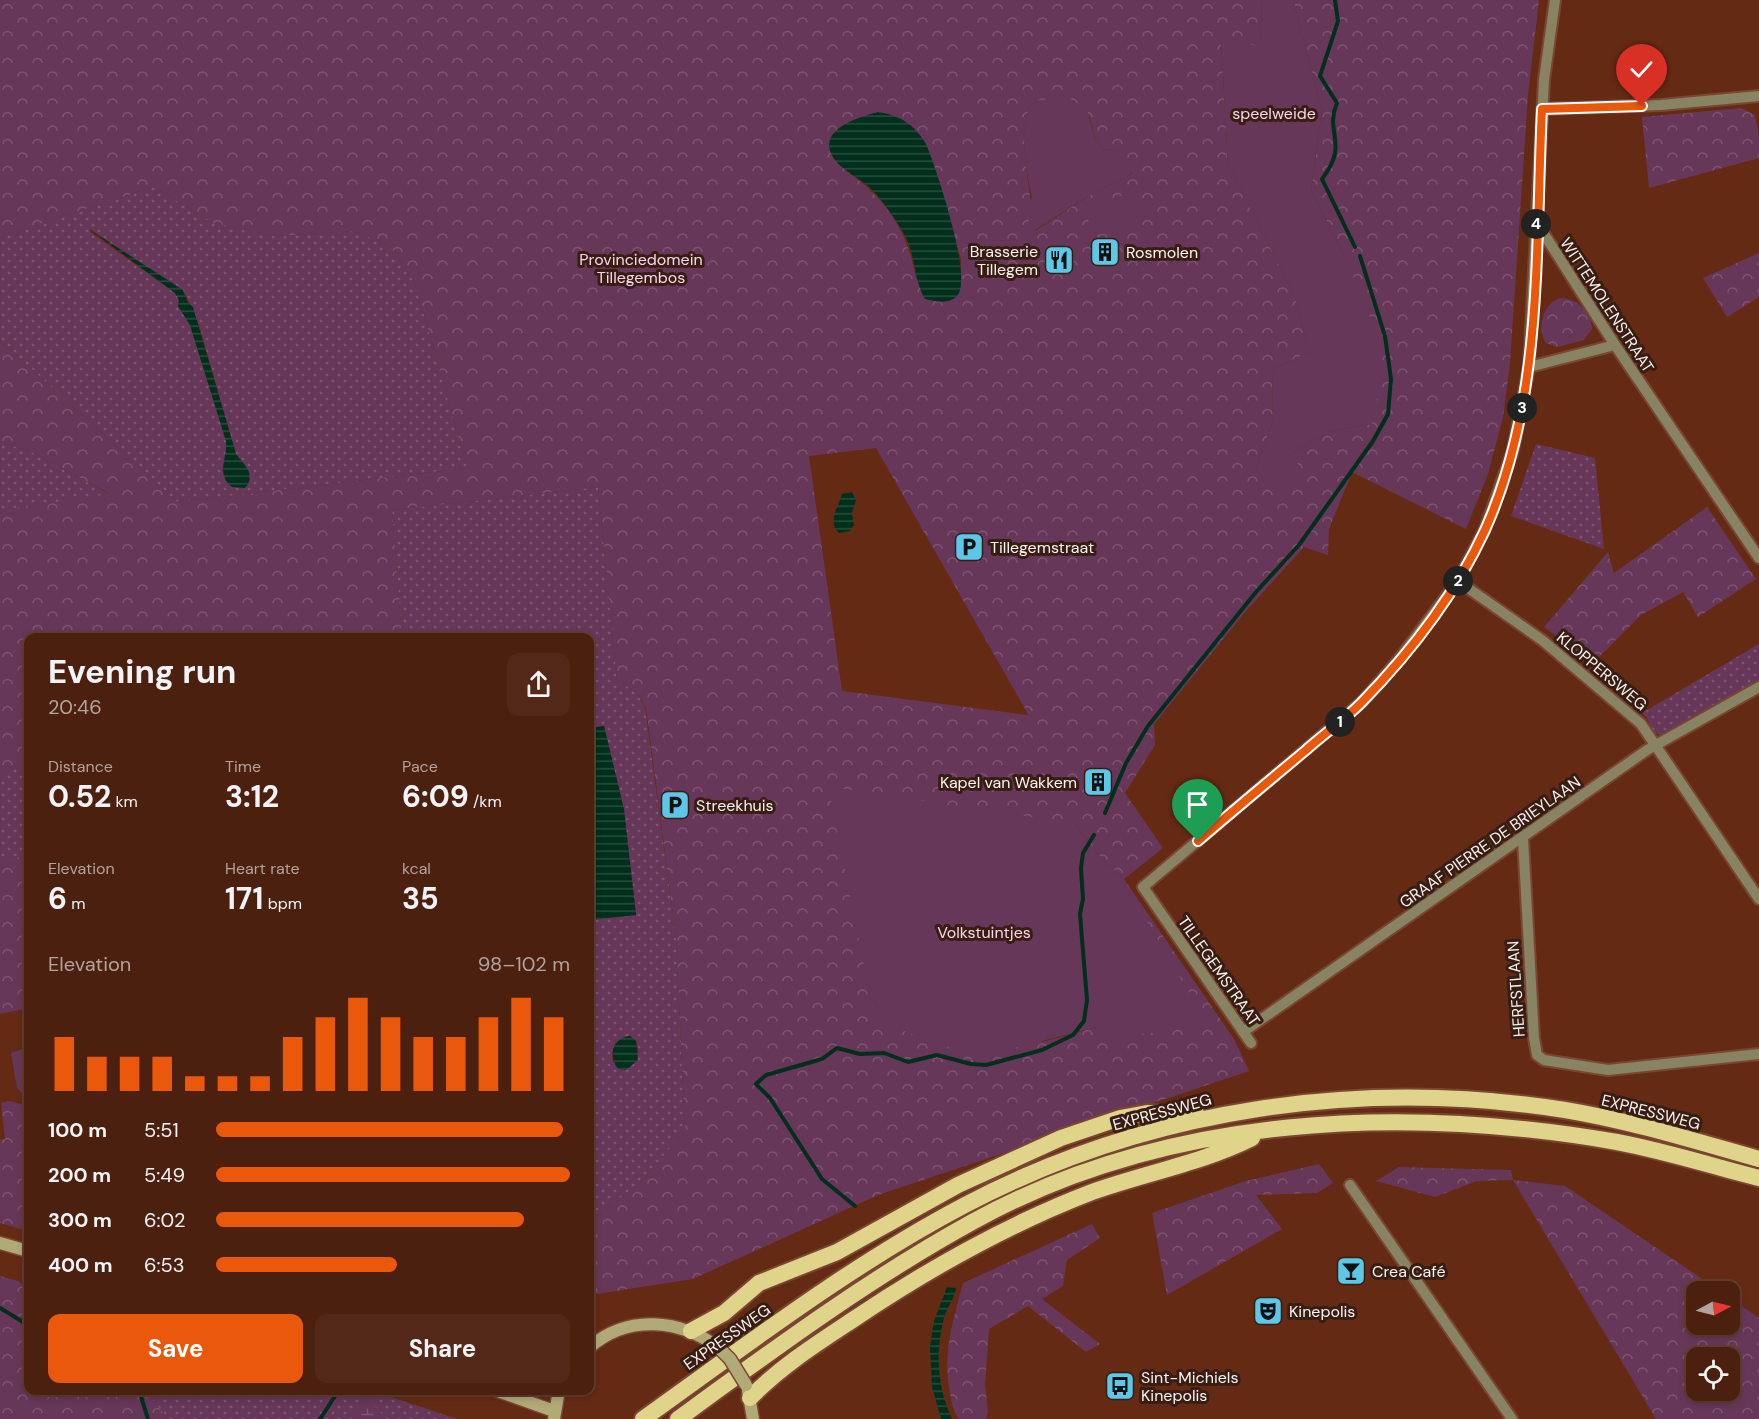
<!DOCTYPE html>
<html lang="en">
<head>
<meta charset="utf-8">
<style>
  body { margin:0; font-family:"DM Sans",sans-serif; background:#532818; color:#f1f3f6; height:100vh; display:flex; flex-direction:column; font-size:22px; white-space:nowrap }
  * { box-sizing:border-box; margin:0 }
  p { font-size:20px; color:#b2a39e }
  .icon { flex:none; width:33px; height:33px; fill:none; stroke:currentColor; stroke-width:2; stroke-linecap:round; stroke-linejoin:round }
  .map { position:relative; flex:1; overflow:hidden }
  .side { position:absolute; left:24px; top:633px; width:570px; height:762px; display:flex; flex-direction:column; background:#4c200f; border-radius:12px; box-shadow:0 3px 9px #0003,0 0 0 2px #633e2f }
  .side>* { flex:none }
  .needle { width:39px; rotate:83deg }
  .buttons { position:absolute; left:1686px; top:1281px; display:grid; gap:12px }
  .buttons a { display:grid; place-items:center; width:54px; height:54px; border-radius:12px; background:#4c200f; box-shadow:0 3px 9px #0003,0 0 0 2px #633e2f; font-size:30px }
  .pin { position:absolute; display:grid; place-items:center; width:51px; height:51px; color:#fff; margin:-62px -26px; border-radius:50% 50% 50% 0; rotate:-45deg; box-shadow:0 0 6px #0007 }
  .pin .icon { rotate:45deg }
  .km { position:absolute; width:30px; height:30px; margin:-15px; border-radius:50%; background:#222; color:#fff; font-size:16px; line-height:30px; text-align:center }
  .round { display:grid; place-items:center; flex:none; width:63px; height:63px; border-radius:12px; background:#532818 }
  .head { display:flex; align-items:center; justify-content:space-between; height:102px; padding:0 24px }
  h1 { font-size:33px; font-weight:700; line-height:45px }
  .metrics { display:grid; grid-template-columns:repeat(3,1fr); gap:9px; height:102px; padding:6px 24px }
  .metrics div { display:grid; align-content:center }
  .metrics b { font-size:30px; font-weight:700 }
  .metrics small { font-size:16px; font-weight:400 }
  .metrics p { font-size:16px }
  .chart { height:168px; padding:12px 24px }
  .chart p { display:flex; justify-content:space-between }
  .chart svg { width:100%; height:108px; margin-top:6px; stroke:#ea580c; stroke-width:6 }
  .action { display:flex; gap:12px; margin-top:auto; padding:12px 24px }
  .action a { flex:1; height:69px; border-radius:12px; background:#ea580c; color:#fff; font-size:24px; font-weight:700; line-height:69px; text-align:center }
  .action a+a { background:#532818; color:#f1f3f6 }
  ul { padding:0 24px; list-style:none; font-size:20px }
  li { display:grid; grid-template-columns:96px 72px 1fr; align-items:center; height:45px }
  li i { height:15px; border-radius:8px; background:#ea580c }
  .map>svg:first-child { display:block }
  .grass { fill:url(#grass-dots); fill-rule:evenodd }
  .forest { fill:url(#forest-crowns); fill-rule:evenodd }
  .wetland { fill:url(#wetland-marsh) }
  .green { fill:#673759 }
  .water { fill:url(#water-rules) }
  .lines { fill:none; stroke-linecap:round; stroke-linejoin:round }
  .stream { stroke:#012f1c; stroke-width:4 }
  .minor-casing { stroke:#7a4633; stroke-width:14 }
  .secondary-casing { stroke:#7a4633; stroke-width:15 }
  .trunk-casing { stroke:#7a4633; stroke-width:20 }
  .minor { stroke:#888363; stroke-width:10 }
  .secondary { stroke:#b1a976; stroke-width:12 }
  .trunk { stroke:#e0d38a; stroke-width:16 }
  .secondary-bridge-casing { stroke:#7a4633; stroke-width:15; stroke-linecap:butt }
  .secondary-bridge { stroke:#b1a976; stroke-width:12 }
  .route-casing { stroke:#fff; stroke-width:12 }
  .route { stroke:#ea580c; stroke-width:8 }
  .labels { text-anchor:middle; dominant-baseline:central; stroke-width:6; stroke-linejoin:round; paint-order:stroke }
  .park-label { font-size:16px; fill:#fad4ec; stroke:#381d13 }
  .poi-label { font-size:16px; fill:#faf2ef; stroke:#381d13; text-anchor:start }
  .street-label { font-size:16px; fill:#faf2ef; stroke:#381d13 }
</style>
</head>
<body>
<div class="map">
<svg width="1759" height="1419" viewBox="0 0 1759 1419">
  <defs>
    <pattern id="grass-dots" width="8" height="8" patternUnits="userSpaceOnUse" patternTransform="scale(1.5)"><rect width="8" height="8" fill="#673759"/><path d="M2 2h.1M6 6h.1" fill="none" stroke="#7e5471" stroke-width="1.8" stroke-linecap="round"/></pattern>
    <pattern id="forest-crowns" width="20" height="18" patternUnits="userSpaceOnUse" patternTransform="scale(1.5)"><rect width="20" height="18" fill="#673759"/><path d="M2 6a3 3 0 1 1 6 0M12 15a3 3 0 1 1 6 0" fill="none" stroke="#7e5471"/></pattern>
    <pattern id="wetland-marsh" width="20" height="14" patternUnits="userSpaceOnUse" patternTransform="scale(1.5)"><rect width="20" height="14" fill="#673759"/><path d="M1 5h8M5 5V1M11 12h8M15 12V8" fill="none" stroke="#7e5471"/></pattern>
    <pattern id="water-rules" width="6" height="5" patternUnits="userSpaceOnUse" patternTransform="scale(1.5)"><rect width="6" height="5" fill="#012f1c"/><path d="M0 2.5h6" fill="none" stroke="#274e3d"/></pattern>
  </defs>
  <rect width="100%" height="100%" fill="#652a14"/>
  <path class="grass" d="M153,187l61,36 62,13 78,-5 36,15 25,37 52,185 -290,34 -177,-162v-103zM90,229l96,66 13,30 37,129 6,8 -20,9 5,-18 -1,-12 -36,-116 -12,-19 1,-6 -4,-7 -85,-61z
    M0,442l30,9 81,44 -111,15z
    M1536,444l59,14 9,91 -93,-33z
    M598,487l19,193 19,12 9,15 31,231 9,192 -42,50 -53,42v-302l46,-6c-7,-64 -16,-126 -32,-188l-14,2v-90l-188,-1 -10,-127zM630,1036l6,5 3,11 -26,11 -1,-8 3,-12z
    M1759,644v37l-96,54 -9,-2 -7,-15 -5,-5z
    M28,765v94l-17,-3 -11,2v-85z
    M146,1391h227l84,28h-289z"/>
  <path class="forest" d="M0,0h1262l-2,47 -39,-5 7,121 67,134 14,55 -37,18 1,51 -17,46 37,-14 32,-21 47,-8 -27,-167 -34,-67 11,-80 -29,-110h246l-11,95 -18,268 -7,54 -15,57 -22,55 -114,-57 -23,57 -1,26 -24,-8 -58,64 -92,113 1,21 -30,48 38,55 -39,31 110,160 15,32 -371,124 -185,84 -103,16v-73l53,-42 42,-50 -9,-192 -30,-231 -10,-15 -19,-12 -19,-193 -206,23 10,127 -374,1v127l-28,8v-263l110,-16 -80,-43 -30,-9v-102l177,162 290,-34 -52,-185 -25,-37 -36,-15 -78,5 -62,-13 -61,-36 -153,50zM1040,100l50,17 5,22 9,12 11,-3 17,25 -6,5 -30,13 -61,40c-4,-41 -17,-83 -6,-124zM926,144l35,115v26l-45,-7c-9,-47 -28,-77 -67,-105zM876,448l152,266v1l-186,-24 -33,-235zM1075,824l25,33 20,18 -16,167 -6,-15 -56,15z
    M1741,108l14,7 4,22v21l-110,30 -7,-71z
    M1759,253v44l-32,20 -24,-39z
    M1560,298c17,0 31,14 32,31l-8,11 -26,7 -12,-4c-10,-16 -3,-39 14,-45z
    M1707,507l49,72 -58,38 -15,-25 -42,23 -49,49 -48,-37 64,-75 6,21z
    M11,856l17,3v149l-28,6v-156z
    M10,1101l11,3 7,6v121l-28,-8v-83l5,-1 -4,-36z
    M1319,1164l14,19 -16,10 -61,2 26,34 -115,66 -15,-82 94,-32z
    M1399,1167l112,3 2,10 52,6 155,105 -24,1v32h34v-26l29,20v101h-103l-143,-239 -36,1 -42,16 -59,-16zM1696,1358h34v32h-34z
    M1092,1224l8,14 -33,22 -4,26 -21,13 58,45 -14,8 -58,-46 -39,23 -4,56 3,27 -2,7h-27c-6,-8 -7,-16 -9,-26 -8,-39 3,-72 13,-110z
    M0,1276l18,5 10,8v101l118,1 22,28h-168z"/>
  <path class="wetland" d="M367,1396l19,23h-35z"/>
  <path class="green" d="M1262,0h31l29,110 -11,80 34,67 32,77 3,48 -8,42 -47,8 -32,21 9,22 -22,30 -24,-38 17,-46 -1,-51 37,-18 -14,-55 -67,-134 -7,-122 39,5z
    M1068,97l19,13 8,29 9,12 11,-3 17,24 -6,6 -30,13 -66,42 -3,-28 5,-8c-7,-29 -11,-61 -3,-90l11,-7z
    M1130,192l14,7c7,38 -26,35 -52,35l-5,-19 13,-10z
    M839,788l236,36 25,33 20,18 86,147 -102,20 -7,-15 -99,25 -27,3 -87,-31 -10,-9 -44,-220z
    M28,1047v53l-11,-12 -6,-35z"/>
  <path class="water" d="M878,112c22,3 37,13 48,32 11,26 44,126 33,149 -7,12 -22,9 -34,6 -12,-20 -9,-45 -21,-65 -9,-16 -23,-36 -36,-48 -11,-9 -24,-15 -33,-26 -22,-29 23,-43 43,-48z
    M89,229l94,61 5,13 5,4 43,147c8,11 21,20 9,34l-13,-1c-17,-13 -4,-29 -6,-46l-36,-116 -12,-19 1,-6 -4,-7z
    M852,492l4,8 -4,13 2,12 -4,6 -11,2c-12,-10 -1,-26 3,-39z
    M604,726l20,83 12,106 -46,5v-192z
    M630,1036l6,5 2,19 -12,10 -8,-1c-10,-13 -6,-31 12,-33z
    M947,1287l9,1c-1,10 -9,19 -12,30 -9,35 -7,68 8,101h-11l-9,-32 -2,-41 4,-25z"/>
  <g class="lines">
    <path class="stream" d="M1335,0l3,21 -18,55 17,27c-13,30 13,40 -15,76l33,68
      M1360,256l24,77
      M1105,813l21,-50 22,-37 108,-134 43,-47 74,-104 15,-27 3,-35 -6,-43
      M855,1206l-33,-27 -52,-81 -14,-14 10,-9 56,-16 15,-11 23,6 24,-1 24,9 29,-7 34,9 15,1 56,-15 31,-15 11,-14 3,-21 -7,-86 3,-15 -2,-31 2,-15 11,-18
      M0,1308l28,17
      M139,1390l9,29
      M320,1419l19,-29"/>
    <g class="minor-casing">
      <path id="minor" d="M1542,109l119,-4 98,-9
        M1537,223l78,122 144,213
        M1529,367l86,-22
        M1458,581l84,59 99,84 118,175
        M1523,839l11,199 3,17 7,5 64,10 151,-16
        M1243,1032l404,-282 112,-63
        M1251,1043l-108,-156 220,-186 38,-44 57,-76 27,-52 28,-79 16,-83 15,-287 11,-80
        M1350,1185l162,234"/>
    </g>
    <g class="secondary-casing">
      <path id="secondary" d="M0,1243l28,8
        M590,1347c38,-33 90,-28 129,1
        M495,1390l59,21
        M748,1391l5,28
        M554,1419l5,-29"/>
    </g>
    <g class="trunk-casing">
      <path id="trunk" d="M691,1331l33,-18 35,-30 78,-31 121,-67 103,-47 59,-20 27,-5 50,2
        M750,1398c30,-31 66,-54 101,-77 77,-52 155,-96 241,-129 53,-19 110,-29 160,-54
        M643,1419c105,-75 208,-154 322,-214 184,-97 396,-127 600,-95 66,11 130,31 194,49
        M678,1419c96,-70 192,-141 296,-198 195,-107 429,-116 643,-79 48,9 95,24 142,36"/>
    </g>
    <use href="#minor" class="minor"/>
    <use href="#secondary" class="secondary"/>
    <use href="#trunk" class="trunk"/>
    <g class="secondary-bridge-casing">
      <path id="secondary-bridge" d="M719,1348l11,11 16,26"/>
    </g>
    <use href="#secondary-bridge" class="secondary-bridge"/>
  </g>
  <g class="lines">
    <g class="route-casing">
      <path id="route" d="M1198,841c36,-31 72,-61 108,-91 18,-16 38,-30 55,-47 49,-50 95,-110 124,-173 59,-131 50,-281 57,-421l100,-3"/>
    </g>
    <use href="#route" class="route"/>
  </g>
  <defs>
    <g id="building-square" transform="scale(1.5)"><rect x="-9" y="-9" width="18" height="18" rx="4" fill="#5bc8e7" stroke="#381d13"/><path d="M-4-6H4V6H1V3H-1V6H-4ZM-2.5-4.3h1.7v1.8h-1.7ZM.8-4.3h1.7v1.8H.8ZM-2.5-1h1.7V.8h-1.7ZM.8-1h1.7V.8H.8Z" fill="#111"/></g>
    <g id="restaurant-square" transform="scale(1.5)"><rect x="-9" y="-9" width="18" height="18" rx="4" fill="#5bc8e7" stroke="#381d13"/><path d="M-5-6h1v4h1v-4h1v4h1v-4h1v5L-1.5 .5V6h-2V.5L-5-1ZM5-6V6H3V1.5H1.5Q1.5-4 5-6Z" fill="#111"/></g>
    <g id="parking-square" transform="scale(1.5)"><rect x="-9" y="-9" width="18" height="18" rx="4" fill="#5bc8e7" stroke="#381d13"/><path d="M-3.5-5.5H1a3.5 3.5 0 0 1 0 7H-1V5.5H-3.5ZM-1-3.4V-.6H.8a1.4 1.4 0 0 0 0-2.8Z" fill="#111"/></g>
    <g id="bar-square" transform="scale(1.5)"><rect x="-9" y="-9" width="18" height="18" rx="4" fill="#5bc8e7" stroke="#381d13"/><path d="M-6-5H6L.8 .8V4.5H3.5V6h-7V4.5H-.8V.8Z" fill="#111"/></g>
    <g id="theatre-square" transform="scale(1.5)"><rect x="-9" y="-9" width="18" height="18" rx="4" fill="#5bc8e7" stroke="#381d13"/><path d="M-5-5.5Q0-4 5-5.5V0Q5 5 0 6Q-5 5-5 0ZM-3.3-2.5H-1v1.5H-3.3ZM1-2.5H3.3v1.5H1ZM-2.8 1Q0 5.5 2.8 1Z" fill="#111"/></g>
    <g id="bus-square" transform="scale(1.5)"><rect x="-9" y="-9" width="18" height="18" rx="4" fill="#5bc8e7" stroke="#381d13"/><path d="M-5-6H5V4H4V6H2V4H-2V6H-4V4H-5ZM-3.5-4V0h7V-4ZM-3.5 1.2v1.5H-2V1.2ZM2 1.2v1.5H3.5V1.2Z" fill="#111"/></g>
  </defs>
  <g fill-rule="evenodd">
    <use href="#building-square" x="1105" y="252"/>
    <use href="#restaurant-square" x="1059" y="260"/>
    <use href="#parking-square" x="969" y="547"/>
    <use href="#building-square" x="1098" y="782"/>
    <use href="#parking-square" x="675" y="805"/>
    <use href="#bar-square" x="1351" y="1271"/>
    <use href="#theatre-square" x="1268" y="1311"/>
    <use href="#bus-square" x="1120" y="1386"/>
  </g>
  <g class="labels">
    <g class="park-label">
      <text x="1274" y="113">speelweide</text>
      <text x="641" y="259">Provinciedomein<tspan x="641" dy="18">Tillegembos</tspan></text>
      <text x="984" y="932">Volkstuintjes</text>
    </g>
    <g class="poi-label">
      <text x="1038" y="251" text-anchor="end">Brasserie<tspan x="1038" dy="18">Tillegem</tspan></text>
      <text x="1126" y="252">Rosmolen</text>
      <text x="990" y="547">Tillegemstraat</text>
      <text x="1077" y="782" text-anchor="end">Kapel van Wakkem</text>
      <text x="696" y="805">Streekhuis</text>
      <text x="1372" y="1271">Crea Café</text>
      <text x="1289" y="1311">Kinepolis</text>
      <text x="1141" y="1377">Sint-Michiels<tspan x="1141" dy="18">Kinepolis</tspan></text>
    </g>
    <g class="street-label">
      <text transform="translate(1607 305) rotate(57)">WITTEMOLENSTRAAT</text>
      <text transform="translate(1602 671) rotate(40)">KLOPPERSWEG</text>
      <text transform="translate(1490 842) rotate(-35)">GRAAF PIERRE DE BRIEYLAAN</text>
      <text transform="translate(1219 971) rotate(55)">TILLEGEMSTRAAT</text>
      <text transform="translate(1516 989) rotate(-94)">HERFSTLAAN</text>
      <text transform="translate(1162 1112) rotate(-15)">EXPRESSWEG</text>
      <text transform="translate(1651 1112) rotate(14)">EXPRESSWEG</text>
      <text transform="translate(727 1337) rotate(-35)">EXPRESSWEG</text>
    </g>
  </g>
</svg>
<div class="buttons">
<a><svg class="needle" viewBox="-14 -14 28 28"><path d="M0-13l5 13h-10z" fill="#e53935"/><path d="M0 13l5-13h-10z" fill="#b2a39e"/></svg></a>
<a><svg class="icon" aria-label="locate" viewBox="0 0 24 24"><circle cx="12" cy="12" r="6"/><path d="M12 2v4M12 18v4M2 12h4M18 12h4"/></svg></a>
</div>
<div class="pin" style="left:1198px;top:841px;background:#1e9e55"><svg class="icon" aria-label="arrive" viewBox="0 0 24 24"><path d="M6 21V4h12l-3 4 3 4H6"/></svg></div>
<div class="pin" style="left:1642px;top:106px;background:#d93025"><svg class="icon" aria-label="check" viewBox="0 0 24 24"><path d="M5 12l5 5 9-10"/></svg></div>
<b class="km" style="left:1340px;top:722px">1</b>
<b class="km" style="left:1458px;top:581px">2</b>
<b class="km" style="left:1522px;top:408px">3</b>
<b class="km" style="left:1536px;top:224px">4</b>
<section class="side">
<div class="head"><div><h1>Evening run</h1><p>20:46</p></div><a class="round"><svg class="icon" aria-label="share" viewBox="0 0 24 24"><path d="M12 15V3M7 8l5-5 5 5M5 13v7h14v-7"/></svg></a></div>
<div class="metrics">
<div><p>Distance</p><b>0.52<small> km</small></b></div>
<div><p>Time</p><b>3:12</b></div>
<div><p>Pace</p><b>6:09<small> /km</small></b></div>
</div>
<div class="metrics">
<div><p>Elevation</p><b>6<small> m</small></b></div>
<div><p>Heart rate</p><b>171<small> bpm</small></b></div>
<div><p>kcal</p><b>35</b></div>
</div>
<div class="chart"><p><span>Elevation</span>98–102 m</p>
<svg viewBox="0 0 160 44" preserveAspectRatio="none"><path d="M5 44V22M15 44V30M25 44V30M35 44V30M45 44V38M55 44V38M65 44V38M75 44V22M85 44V14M95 44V6M105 44V14M115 44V22M125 44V22M135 44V14M145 44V6M155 44V14"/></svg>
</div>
<ul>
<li><b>100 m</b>5:51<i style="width:98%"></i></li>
<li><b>200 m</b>5:49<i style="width:100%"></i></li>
<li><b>300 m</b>6:02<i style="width:87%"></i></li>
<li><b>400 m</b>6:53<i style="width:51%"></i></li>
</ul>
<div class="action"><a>Save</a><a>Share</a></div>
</section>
</div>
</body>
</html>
